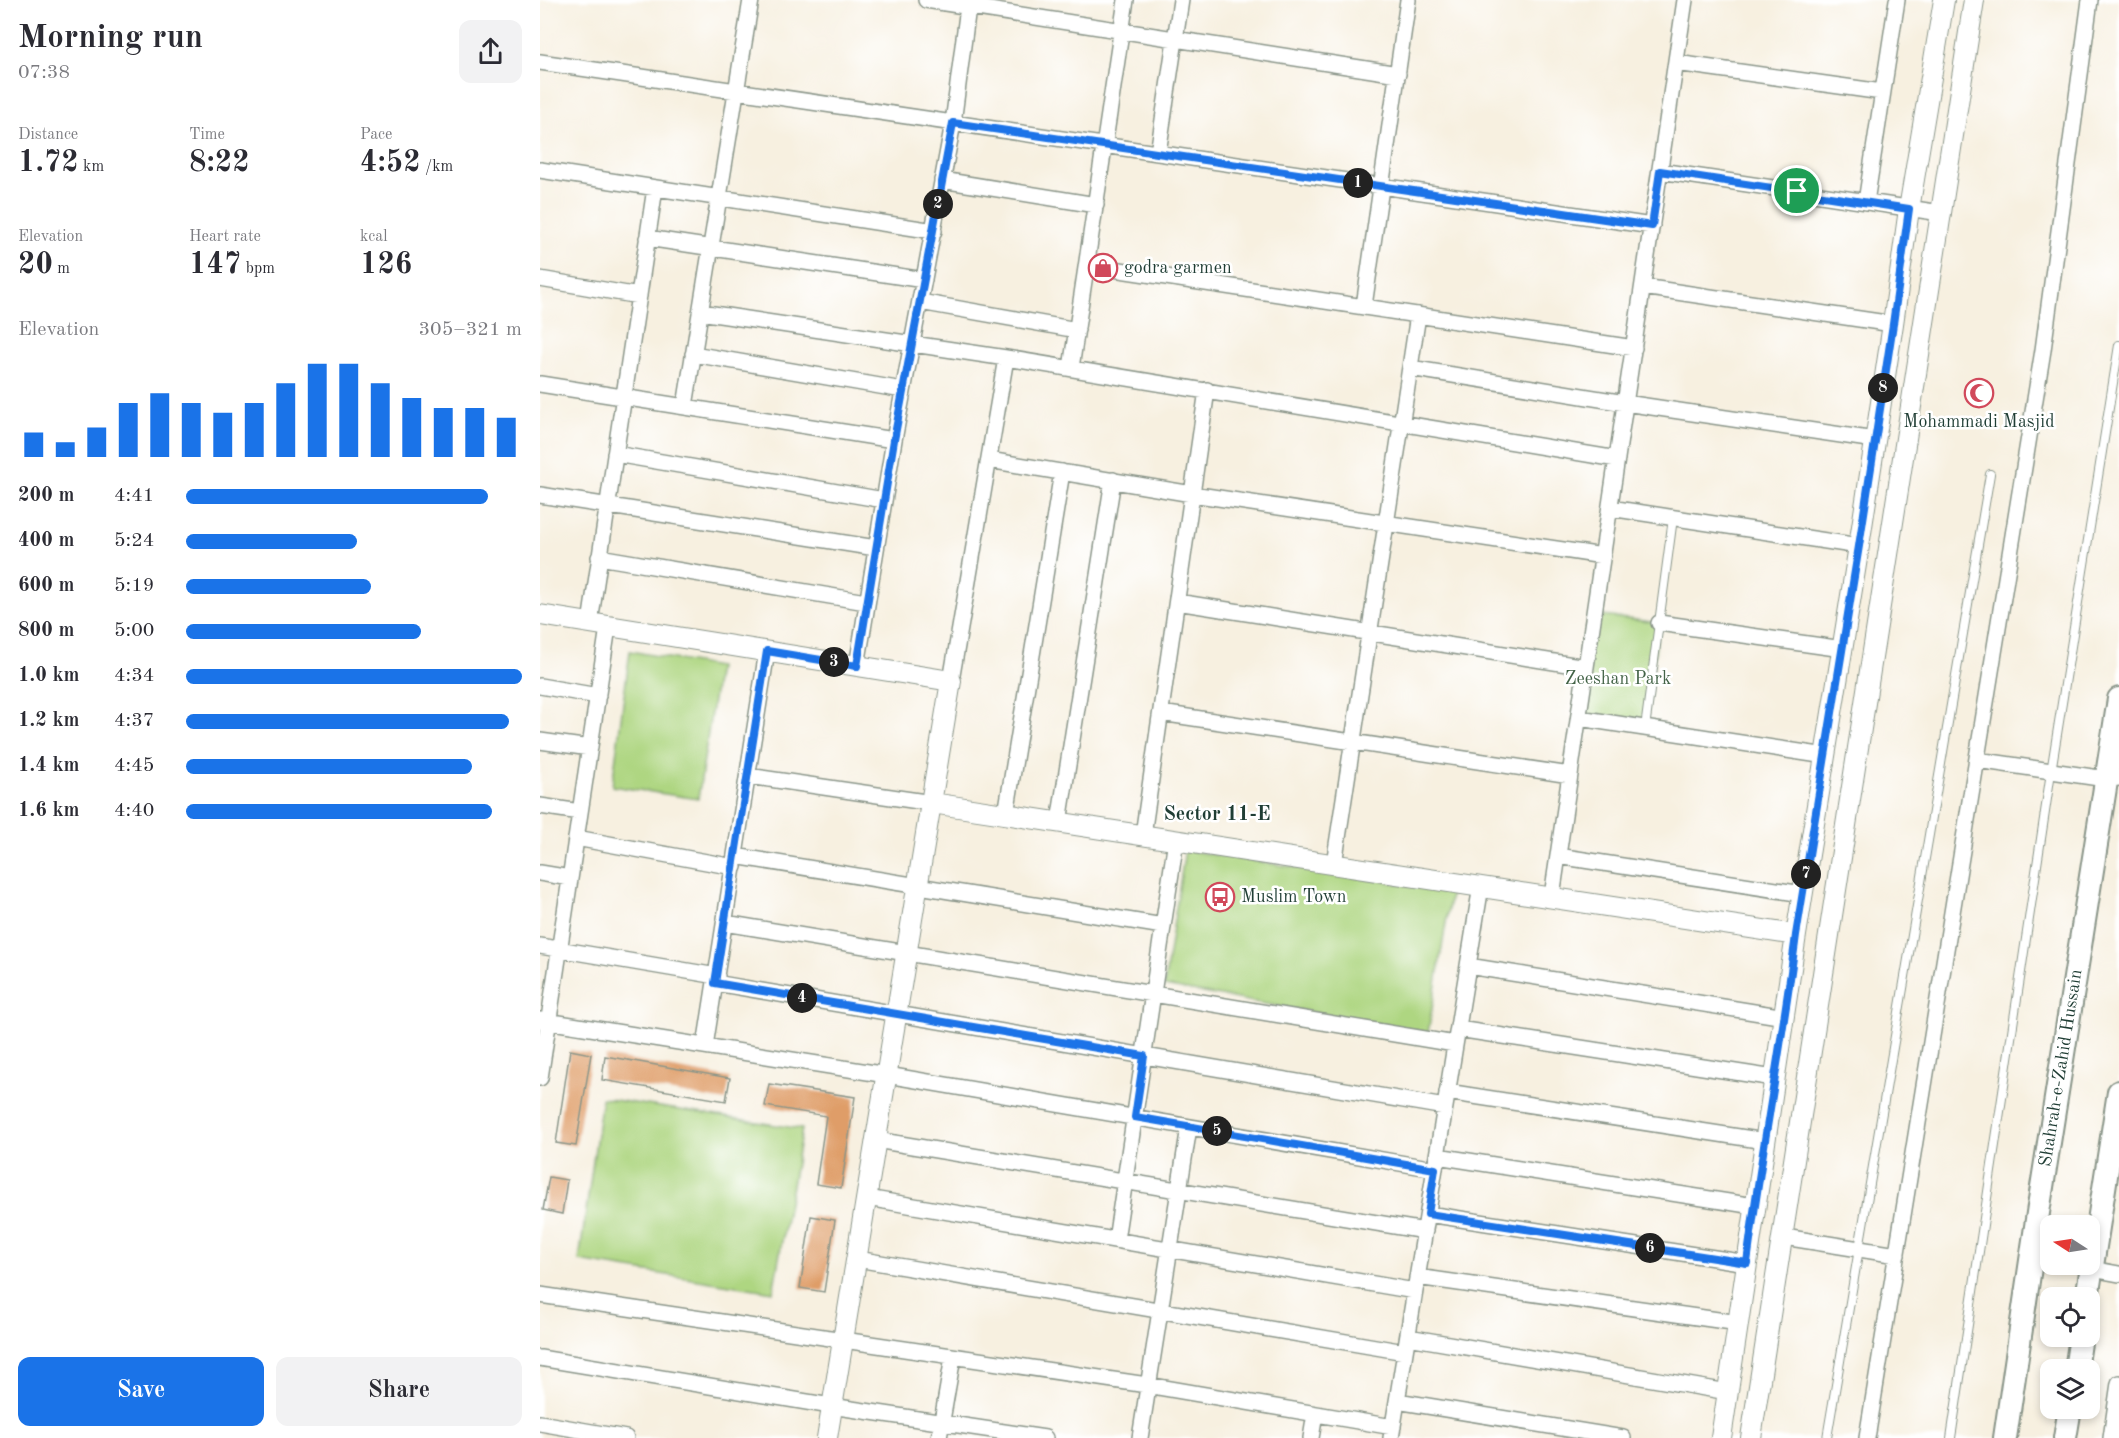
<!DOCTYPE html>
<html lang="en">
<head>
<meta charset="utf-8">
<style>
  body { margin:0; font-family:"Old Standard TT",serif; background:#f2f2f3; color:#2b2b33; height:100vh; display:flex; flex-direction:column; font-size:22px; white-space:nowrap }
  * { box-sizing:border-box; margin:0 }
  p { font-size:20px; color:#7c7c81 }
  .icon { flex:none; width:33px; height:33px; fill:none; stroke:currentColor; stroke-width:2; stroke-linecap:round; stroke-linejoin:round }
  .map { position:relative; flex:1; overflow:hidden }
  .drawer { display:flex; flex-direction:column; background:#fff; width:540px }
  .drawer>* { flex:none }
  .needle { width:39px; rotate:282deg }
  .tools { position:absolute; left:1500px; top:1215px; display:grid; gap:12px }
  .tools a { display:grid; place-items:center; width:60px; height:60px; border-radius:12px; background:#fff; box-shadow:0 3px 9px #0003; font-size:30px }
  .pin { position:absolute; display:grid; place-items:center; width:51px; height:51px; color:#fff; margin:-26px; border:3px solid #fff; border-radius:50%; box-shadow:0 2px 6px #0007 }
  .km { position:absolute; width:30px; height:30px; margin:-15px; border-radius:50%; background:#222; color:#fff; font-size:16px; line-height:30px; text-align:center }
  .round { display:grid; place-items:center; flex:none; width:63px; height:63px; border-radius:12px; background:#f2f2f3 }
  .headline { display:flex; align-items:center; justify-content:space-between; height:102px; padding:0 18px }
  h1 { font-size:33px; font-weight:700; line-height:45px }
  .metrics { display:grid; grid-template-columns:repeat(3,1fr); gap:9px; height:102px; padding:6px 18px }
  .metrics div { display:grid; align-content:center }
  .metrics b { font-size:30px; font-weight:700 }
  .metrics small { font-size:16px; font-weight:400 }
  .metrics p { font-size:16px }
  .chart { height:168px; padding:12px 18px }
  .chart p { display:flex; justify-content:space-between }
  .chart svg { width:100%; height:108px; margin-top:6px; stroke:#1a73e8; stroke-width:6 }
  .action { display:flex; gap:12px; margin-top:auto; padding:12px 18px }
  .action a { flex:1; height:69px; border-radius:12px; background:#1a73e8; color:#fff; font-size:24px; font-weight:700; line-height:69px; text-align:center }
  .action a+a { background:#f2f2f3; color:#2b2b33 }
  ul { padding:0 18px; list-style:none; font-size:20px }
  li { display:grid; grid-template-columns:96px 72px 1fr; align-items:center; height:45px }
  li i { height:15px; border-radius:8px; background:#1a73e8 }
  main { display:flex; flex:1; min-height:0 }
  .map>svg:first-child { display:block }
  .green { fill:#aed681; stroke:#668a5a; stroke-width:1.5 }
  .building { fill:#df9d67 }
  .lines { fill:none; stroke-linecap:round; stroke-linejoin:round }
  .service-casing { stroke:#8b968a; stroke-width:10 }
  .minor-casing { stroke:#8b968a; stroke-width:18 }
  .tertiary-casing { stroke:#8b968a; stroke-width:22 }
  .secondary-casing { stroke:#8b968a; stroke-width:26 }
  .service { stroke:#fff; stroke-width:8 }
  .minor { stroke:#fff; stroke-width:15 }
  .tertiary { stroke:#fff; stroke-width:20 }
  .secondary { stroke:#fff; stroke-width:22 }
  .route-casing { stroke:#fff; stroke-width:12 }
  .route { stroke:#1a73e8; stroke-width:8 }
  .labels { text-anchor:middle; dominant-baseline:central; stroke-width:5; stroke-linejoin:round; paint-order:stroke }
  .poi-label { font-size:18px; fill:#1f3d34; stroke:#fff; text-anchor:start }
  .park-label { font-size:18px; fill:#436347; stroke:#fff }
  .street-label { font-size:18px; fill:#1f3d34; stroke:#fff }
  .neighbourhood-label { font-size:20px; font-weight:bold; fill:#1f3d34; stroke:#fff }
</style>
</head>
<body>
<main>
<section class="drawer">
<div class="headline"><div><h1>Morning run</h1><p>07:38</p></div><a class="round"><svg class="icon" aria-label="share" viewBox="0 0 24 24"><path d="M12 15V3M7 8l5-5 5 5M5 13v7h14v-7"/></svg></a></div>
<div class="metrics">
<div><p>Distance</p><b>1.72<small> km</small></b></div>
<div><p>Time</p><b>8:22</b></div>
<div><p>Pace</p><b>4:52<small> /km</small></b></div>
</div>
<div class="metrics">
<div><p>Elevation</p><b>20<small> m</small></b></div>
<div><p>Heart rate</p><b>147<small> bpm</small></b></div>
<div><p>kcal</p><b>126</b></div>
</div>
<div class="chart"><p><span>Elevation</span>305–321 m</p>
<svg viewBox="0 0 160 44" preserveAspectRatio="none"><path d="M5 44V34M15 44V38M25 44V32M35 44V22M45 44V18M55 44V22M65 44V26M75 44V22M85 44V14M95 44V6M105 44V6M115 44V14M125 44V20M135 44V24M145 44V24M155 44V28"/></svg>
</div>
<ul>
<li><b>200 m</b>4:41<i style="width:90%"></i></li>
<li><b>400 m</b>5:24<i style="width:51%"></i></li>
<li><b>600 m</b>5:19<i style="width:55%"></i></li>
<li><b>800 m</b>5:00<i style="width:70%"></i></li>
<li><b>1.0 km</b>4:34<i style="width:100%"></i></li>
<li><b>1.2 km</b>4:37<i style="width:96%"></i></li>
<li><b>1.4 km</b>4:45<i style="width:85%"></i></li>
<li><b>1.6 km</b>4:40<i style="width:91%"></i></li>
</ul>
<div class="action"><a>Save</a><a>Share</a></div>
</section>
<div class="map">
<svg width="1579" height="1438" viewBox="0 0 1579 1438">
  <rect width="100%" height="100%" fill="#fff"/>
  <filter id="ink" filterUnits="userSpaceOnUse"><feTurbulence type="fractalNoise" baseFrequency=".0167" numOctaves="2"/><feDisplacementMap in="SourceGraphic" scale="12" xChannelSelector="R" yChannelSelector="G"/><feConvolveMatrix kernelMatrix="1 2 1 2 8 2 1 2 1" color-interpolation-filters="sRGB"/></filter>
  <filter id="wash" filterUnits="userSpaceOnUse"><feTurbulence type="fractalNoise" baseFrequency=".008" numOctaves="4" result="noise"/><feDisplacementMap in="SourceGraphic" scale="24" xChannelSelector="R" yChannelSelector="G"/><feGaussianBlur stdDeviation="1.35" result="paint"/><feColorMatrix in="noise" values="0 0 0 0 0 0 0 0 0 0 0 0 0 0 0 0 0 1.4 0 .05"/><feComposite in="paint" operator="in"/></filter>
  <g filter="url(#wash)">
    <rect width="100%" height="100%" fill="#f7f0e0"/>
    <path class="green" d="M1054,615l65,8 -14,105 -66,-10z
      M90,651l88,16 -20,132 -86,-13z
      M645,850l266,42 -23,141 -264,-47z
      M62,1098l200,31 -29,163 -194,-31z"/>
    <g id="blocks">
      <path class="building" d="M30,1050l21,4 -15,92 -20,-3z
        M65,1056l125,22 -4,23 -124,-21z
        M229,1084l86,13 -14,91 -25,-4 10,-68 -61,-10z
        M9,1177l18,3 -5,34 -19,-4z
        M271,1216l24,4 -11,72 -24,-4z"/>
    </g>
  </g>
  <g filter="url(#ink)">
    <use href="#blocks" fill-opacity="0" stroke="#8b968a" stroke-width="1.5"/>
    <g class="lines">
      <g class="service-casing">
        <path id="service" d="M1105,728l28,-210
          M1287,1438l163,-964
          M1411,1438l100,-666 68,-427"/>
      </g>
      <g class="minor-casing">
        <path id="minor" d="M386,0l472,74
          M0,62l1112,164
          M1136,63l206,29
          M618,153l23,-153
          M0,170l394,61
          M1120,171l281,42
          M402,180l154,25
          M1326,202l31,-202
          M107,238l277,42
          M547,265l547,83
          M0,279l99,17
          M1103,287l250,37
          M380,302l157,28
          M824,306l44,-306
          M160,312l306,46 611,101
          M153,354l210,36
          M531,368l55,-368
          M870,368l215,35 250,37
          M0,384l354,56
          M145,406l66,-406
          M75,454l269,46
          M449,460l203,34 411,62
          M0,495l336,53
          M1070,508l249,38
          M59,557l267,45
          M637,602l409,65
          M50,623l65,-435
          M1119,623l184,26
          M317,666l37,-226 59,-317 15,-116
          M411,681l55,-323
          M0,686l58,10
          M621,713l409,62
          M1039,718l247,38
          M0,741l50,7
          M1437,760l129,19 13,-1
          M208,776l184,27
          M0,806l40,6
          M466,814l56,-342
          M519,822l54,-342
          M603,835l64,-445
          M36,838l158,29
          M195,856l428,70
          M1018,856l245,38
          M794,864l84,-549
          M0,873l30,5
          M1012,896l133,-896
          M185,923l730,121
          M0,946l177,30
          M928,966l317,51
          M175,983l730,124
          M0,1020l347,55 548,94
          M918,1029l316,49
          M165,1046l62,-395
          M0,1078l68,-451
          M907,1092l318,49
          M336,1140l549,91
          M897,1156l317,50
          M327,1198l548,93
          M888,1214l319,49
          M1244,1237l113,18
          M576,1240l60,-400
          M317,1259l548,93
          M1552,1269l27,5
          M877,1277l322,46
          M0,1295l607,90 246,42
          M868,1337l320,55
          M0,1358l291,48 214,32
          M857,1401l226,37
          M0,1423l86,15
          M399,1438l14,-81
          M600,1438l49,-311
          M771,1438l4,-24
          M851,1438l90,-552
          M1327,1438l176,-1088 47,-350
          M1571,1438l8,-55"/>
      </g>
      <g class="tertiary-casing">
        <path id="tertiary" d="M0,615l411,66 -124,757
          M392,803l864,132
          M1181,1438l75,-503 63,-389 34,-222 16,-115 35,-209
          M1211,1438l223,-1438"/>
      </g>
      <g class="secondary-casing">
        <path id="secondary" d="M1547,1298l32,-206
          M1536,1370l5,-34
          M1465,1438l34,-232 80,-507
          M1525,1438l5,-30"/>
      </g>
      <use href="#service" class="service"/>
      <use href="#minor" class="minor"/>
      <use href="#tertiary" class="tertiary"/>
      <use href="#secondary" class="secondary"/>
    </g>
  </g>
  <g class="lines" filter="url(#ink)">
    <g class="route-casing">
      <path id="route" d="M413,123l699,103 8,-55 249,38 -16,115 -34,222 -63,389c-14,110 -35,218 -49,328l-319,-49 7,-45 -300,-52 9,-61 -429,-73 52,-332 90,15 37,-226z"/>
    </g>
    <use href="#route" class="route"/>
  </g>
  <defs>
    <g id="shop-ring" transform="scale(1.5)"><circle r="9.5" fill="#fff" stroke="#d1495b" stroke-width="1.5"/><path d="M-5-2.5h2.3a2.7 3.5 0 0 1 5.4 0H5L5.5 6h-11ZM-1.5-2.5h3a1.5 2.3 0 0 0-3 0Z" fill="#d1495b"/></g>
    <g id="mosque-ring" transform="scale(1.5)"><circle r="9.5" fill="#fff" stroke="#d1495b" stroke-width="1.5"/><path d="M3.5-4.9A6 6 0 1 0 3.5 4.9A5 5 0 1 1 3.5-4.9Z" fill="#d1495b"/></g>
    <g id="bus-ring" transform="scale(1.5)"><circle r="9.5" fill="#fff" stroke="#d1495b" stroke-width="1.5"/><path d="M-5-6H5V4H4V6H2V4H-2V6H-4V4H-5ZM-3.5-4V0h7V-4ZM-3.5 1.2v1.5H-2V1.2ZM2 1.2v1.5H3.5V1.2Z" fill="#d1495b"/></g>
  </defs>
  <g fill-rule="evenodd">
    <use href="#shop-ring" x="563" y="268"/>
    <use href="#mosque-ring" x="1439" y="393"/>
    <use href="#bus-ring" x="680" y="897"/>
  </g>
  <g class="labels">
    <g class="poi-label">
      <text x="584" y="268">godra garmen</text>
      <text x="1439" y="422" text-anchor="middle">Mohammadi Masjid</text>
      <text x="701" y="897">Muslim Town</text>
    </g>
    <g class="park-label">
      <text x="1078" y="679">Zeeshan Park</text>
    </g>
    <g class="street-label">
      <text transform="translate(1521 1068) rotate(-81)">Shahrah-e-Zahid Hussain</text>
    </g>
    <g class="neighbourhood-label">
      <text x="677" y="815">Sector 11-E</text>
    </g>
  </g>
</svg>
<div class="tools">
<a><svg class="needle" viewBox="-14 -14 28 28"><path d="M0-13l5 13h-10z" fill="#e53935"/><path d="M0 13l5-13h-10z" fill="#7c7c81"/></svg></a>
<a><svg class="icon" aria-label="locate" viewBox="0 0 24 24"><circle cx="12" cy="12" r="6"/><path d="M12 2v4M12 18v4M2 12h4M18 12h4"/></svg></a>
<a><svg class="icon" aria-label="layers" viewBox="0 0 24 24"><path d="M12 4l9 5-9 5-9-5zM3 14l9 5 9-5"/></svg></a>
</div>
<div class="pin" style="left:1257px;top:191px;background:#1e9e55"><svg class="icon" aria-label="arrive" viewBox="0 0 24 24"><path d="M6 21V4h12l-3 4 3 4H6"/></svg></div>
<b class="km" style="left:818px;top:183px">1</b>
<b class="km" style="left:398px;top:204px">2</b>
<b class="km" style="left:294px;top:662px">3</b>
<b class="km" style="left:262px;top:998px">4</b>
<b class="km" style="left:677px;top:1131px">5</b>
<b class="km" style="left:1110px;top:1248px">6</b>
<b class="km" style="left:1266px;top:874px">7</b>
<b class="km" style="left:1343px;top:388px">8</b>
</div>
</main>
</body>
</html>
